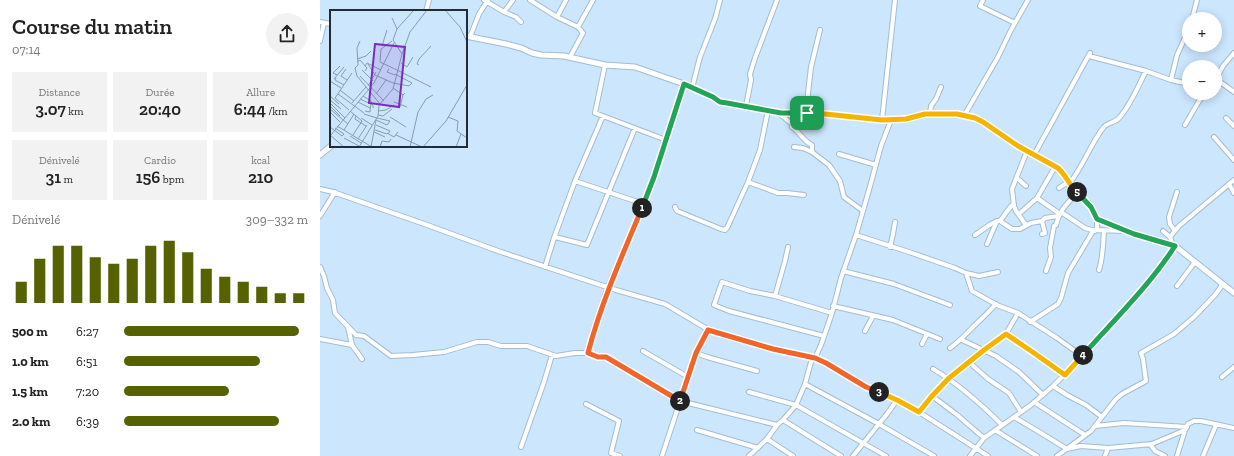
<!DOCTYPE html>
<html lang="fr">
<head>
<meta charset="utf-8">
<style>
  body { margin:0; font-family:"Zilla Slab",serif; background:#f2f2f2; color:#222; height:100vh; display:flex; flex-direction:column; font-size:15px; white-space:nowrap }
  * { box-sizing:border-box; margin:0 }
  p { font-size:13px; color:#767676 }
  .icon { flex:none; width:22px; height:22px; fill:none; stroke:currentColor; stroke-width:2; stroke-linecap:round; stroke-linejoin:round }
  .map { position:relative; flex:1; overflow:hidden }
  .details { display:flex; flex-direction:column; background:#fff; width:320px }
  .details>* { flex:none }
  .controls { position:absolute; left:862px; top:12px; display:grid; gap:8px }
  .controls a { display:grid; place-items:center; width:40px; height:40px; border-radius:50%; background:#fff; box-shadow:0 2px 10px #0003; font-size:20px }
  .pin { position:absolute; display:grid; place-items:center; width:34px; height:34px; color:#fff; margin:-17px; border-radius:8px; box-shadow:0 2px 6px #0006 }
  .km { position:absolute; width:20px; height:20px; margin:-10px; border-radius:50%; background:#222; color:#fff; font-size:11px; line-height:20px; text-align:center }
  .round { display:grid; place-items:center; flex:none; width:42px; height:42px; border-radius:21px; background:#f2f2f2 }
  .head { display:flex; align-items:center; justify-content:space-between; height:68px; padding:0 12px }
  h1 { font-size:22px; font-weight:600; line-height:30px }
  .stats { display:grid; grid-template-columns:repeat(3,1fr); gap:6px; height:68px; padding:4px 12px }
  .stats div { display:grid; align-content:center; border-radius:0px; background:#f2f2f2; text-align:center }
  .stats b { font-size:17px; font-weight:600 }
  .stats small { font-size:11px; font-weight:400 }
  .stats p { font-size:11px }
  .chart { height:112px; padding:8px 12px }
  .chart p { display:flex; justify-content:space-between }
  .chart svg { width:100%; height:72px; margin-top:4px; stroke:#566100; stroke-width:6 }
  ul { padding:0 12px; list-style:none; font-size:13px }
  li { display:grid; grid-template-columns:64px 48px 1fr; align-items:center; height:30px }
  li i { height:10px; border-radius:5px; background:#566100 }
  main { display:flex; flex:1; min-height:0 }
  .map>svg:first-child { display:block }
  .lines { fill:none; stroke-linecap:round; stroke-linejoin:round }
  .minor-casing { stroke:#a4bcd3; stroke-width:6 }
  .tertiary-casing { stroke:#a4bcd3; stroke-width:7 }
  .minor { stroke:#fff; stroke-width:4 }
  .tertiary { stroke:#fff; stroke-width:5 }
  .split-1-casing { stroke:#fff; stroke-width:8 }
  .split-2-casing { stroke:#fff; stroke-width:8 }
  .split-3-casing { stroke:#fff; stroke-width:8 }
  .split-4-casing { stroke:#fff; stroke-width:8 }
  .split-5-casing { stroke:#fff; stroke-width:8 }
  .split-6-casing { stroke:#fff; stroke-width:8 }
  .split-1 { stroke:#22a559; stroke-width:5 }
  .split-2 { stroke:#f0652b; stroke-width:5 }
  .split-3 { stroke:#f0652b; stroke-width:5 }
  .split-4 { stroke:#f5b400; stroke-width:5 }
  .split-5 { stroke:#22a559; stroke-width:5 }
  .split-6 { stroke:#f5b400; stroke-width:5 }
  .inset-road { fill:none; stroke:#889cae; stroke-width:1 }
  .view { fill:#7b2cbf; fill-opacity:0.15; stroke:#7b2cbf; stroke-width:2 }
  .inset-edge { fill:none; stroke:#222c35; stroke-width:2 }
</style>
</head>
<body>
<main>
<section class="details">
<div class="head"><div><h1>Course du matin</h1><p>07:14</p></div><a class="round"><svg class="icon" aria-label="share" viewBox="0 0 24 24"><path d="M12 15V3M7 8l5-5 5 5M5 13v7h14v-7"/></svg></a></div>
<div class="stats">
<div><p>Distance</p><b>3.07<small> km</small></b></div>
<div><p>Durée</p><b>20:40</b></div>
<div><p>Allure</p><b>6:44<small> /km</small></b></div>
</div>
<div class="stats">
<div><p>Dénivelé</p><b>31<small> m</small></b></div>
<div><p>Cardio</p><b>156<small> bpm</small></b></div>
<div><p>kcal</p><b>210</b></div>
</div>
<div class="chart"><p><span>Dénivelé</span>309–332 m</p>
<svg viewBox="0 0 160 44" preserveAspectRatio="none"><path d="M5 44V31M15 44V17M25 44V9M35 44V9M45 44V16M55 44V20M65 44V17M75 44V9M85 44V6M95 44V13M105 44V23M115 44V28M125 44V31M135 44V34M145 44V38M155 44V38"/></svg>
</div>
<ul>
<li><b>500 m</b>6:27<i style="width:95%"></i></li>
<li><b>1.0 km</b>6:51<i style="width:74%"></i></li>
<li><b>1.5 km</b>7:20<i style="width:57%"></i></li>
<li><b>2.0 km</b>6:39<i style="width:84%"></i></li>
</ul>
</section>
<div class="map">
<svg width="914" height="456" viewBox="0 0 914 456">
  <rect width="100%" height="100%" fill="#cce6fe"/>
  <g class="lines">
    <g class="minor-casing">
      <path id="minor" d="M164,0l20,12 12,5 5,5
        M210,0l27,17 21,10 5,6 -13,24
        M663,0l-3,6 35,17
        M106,11l3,-11
        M184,12l9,-12
        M237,17l9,-17
        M872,19l5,-19
        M0,22l11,2
        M258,27l15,-27
        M150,37l9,-23 9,-14
        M0,41l4,-18
        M769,56l57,15 25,9 18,4
        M285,65l-10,48 71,27
        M896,79l18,13
        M851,80l6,-25 12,-26
        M895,81l8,-15 11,-13
        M372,88l8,-31 15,-38 5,-19
        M426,106l5,-26 -1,-6 5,-16 22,-58
        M461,113v2l11,9v3c8,5 11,14 20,18v7l17,13 11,16 4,16 19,14
        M487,113l1,-20 3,-26 9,-37
        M610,114l1,-8 5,-7 5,-12
        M644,116l34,-59 13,-27 17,-30
        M906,118l8,8
        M562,120l13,-120
        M865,125l14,-24 7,-8
        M894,137l20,23
        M474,147l9,1 9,4
        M519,154l37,11
        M714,155l56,-102
        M697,178l9,8
        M255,181l69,23
        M428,182l30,11h9l17,2
        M749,184c14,-17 21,-39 34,-56 3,-5 11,-5 15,-9 12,-12 20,-33 28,-48
        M909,184l5,9
        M739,188l9,-6
        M0,189l13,3 97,34 68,25 118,39 49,14 44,26 64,19 42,9 11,5 41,24 30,13 22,12 69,44
        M717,198l23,16
        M355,207l2,4 44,18 4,1 2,-2 21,-46 12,-32 8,-40
        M741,212l24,16 10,3
        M699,214l18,-16 18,-31
        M0,216l15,-24
        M680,221l12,8h8l11,-6 11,-2 3,-3 13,-2
        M706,225l-10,-14 -2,-5 -2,-17 15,-38
        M777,230v-11
        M855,231l-5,-7 -1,-7 8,-25
        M722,234l3,-1 -3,-12
        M536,235l53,17 46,16 11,5 13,3 19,-4
        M655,235l16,-11 6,-3
        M235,237l32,8 48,-117
        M850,237l9,-11 55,-46
        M667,244l10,-23h3l11,-15 3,-2
        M468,247l-3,14 -10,35 57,17
        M570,247l3,-13 2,-12
        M0,267l4,9 3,12 6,12 2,13 21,22 8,1 27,20 22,-1 31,-3 33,-10h11l13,4h26l29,10 19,-3h13l7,-28 13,-38 38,-88 8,-22 30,-93
        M225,267l9,-29 21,-57 28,-65
        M779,270c4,-12 4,-26 5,-39
        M523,271l51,13 56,21
        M726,271l5,-14 -1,-9 4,-22 2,-1c4,-16 11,-20 21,-33
        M646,273l6,18 27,15 19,7 39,25 25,18
        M857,286l18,-24
        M455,296l-25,-5 -28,-9 -8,23 15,6 95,25
        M513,306l60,14 47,19
        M710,322l28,-18 3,-6 7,-25 25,-42 4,-1 27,1
        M28,327l4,18 10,14
        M545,331l8,-15
        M686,334l29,19 30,22
        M0,339l32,6
        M642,340l34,16 23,16 24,23
        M602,344l5,-10
        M630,348c9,-6 15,-13 22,-20 8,-8 16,-15 24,-24
        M323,351l45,26
        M268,353l11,4h7l74,44 97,24
        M376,353l11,4 50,14
        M649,362l19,17 21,14 12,19
        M613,369c26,15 48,35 69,56
        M902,377l12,-10
        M485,384l74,40 55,32
        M733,386l14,9 19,10 16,12
        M429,392l47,13 90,51
        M612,396l24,18 28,24
        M714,402l51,33
        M266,404l33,17 -8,32 9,3
        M599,412l13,-16 17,-18 35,-29 22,-15 12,-21
        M694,417l27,16 26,16 14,-3 27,2 44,-4 33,-14
        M463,420l58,36
        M775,426l29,-3 63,4
        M377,430l61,18
        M675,430l42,26
        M447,439l26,17
        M830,444l5,7 10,5
        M201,447l23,-65 8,-27
        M342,456l34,-103 13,-23
        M429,456l18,-17 10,-14 6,-5 13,-15 9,-21 6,-22 4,-4 6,-13 11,-32 9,-35 15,-43 13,-45 12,-44 10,-26
        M533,456l34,-42 10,-14
        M650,456l14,-18 47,-33 22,-19 20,-20 62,-68 28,-34 12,-18 -3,-3 -2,-6 -7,-6
        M737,456l34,-25 25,-32 6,-5 24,-13 -3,-22 -2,-6 33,-19 20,-17 21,-22 8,-11
        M785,456l3,-8
        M857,456l8,-26 3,-6 6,-3h7l33,7
        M883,456l13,-31"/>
    </g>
    <g class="tertiary-casing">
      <path id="tertiary" d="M146,36l40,8 15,4 11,5 9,2 23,1 41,9 30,2 49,17 29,13 7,5 61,11 44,1 57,6 24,-1 19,-5h32l18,4 8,4 35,24 40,22 4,4 11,17 16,15 8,15 37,15 41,12 59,47
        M0,155l11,-9"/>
    </g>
    <use href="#minor" class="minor"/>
    <use href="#tertiary" class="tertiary"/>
  </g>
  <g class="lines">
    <g class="split-1-casing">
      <path id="split-1" d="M322,208l12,-31 30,-93 29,13 7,5 7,1 54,10h26"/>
    </g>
    <g class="split-2-casing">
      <path id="split-2" d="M322,208c-20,48 -41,95 -54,145l10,4h8l74,44"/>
    </g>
    <g class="split-3-casing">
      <path id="split-3" d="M360,401l16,-48 12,-23 65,19 42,9 11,5 40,24 13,5"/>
    </g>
    <g class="split-4-casing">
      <path id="split-4" d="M559,392l18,8 22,12 13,-16 17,-18 35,-28 22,-16 28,19 31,22 18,-20"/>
    </g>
    <g class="split-5-casing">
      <path id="split-5" d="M757,192l14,15 6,12 37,15 41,12c-26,40 -60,73 -92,109"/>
    </g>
    <g class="split-6-casing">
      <path id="split-6" d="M487,113l18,1 57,6 24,-1 19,-5h32l18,4 8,4 35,24 40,22c8,7 11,17 19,24"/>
    </g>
    <use href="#split-1" class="split-1"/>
    <use href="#split-2" class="split-2"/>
    <use href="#split-3" class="split-3"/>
    <use href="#split-4" class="split-4"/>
    <use href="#split-5" class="split-5"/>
    <use href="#split-6" class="split-6"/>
  </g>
  <g transform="translate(10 10)">
    <rect width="137" height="137" fill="#cce6fe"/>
    <path class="inset-road" d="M115,0l15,17 7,15M62,8l5,11M30,31l-3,7 1,17 -3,3 2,8 23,28M62,31l-11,8 -1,13 17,8M52,36l5,-16M72,44l8,-22 17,-22M27,49l9,-3 5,-5M27,52l3,-2 7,8 -2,3M71,53l6,4 6,-10M38,54l7,11 18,8M89,55l-2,-1 2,-5 12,-13M35,56l2,-3 14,7M16,59l-5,7 6,4M59,59l-2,3 8,3M32,60l11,11M67,60l34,17M65,64l17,9M7,65l-4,-2 7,-7M30,66l24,25M6,68l-1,2 9,5M4,69l10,-12M0,71l11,7M63,73l16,3 3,-3M38,76l8,-14M63,78l10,7 2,-2M10,80l14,11M8,84l26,19M46,84l10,-14M0,86l9,8M33,86l8,5 -1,11 -5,-1M30,89l13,6v3M0,90l11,9M28,92l12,6M64,92l13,5M0,93l15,15M22,93l14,-16M0,96l10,10M70,97l3,-12M0,99l18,15M19,100l-14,-12 17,-25M20,101l12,10 -9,14M48,101l8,-1 8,-5M0,102l10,10M34,104l13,4M48,105l5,1 9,-7M26,106l-1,3 11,7M60,107l16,10M118,107l10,4 -1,10 10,7M31,108l11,7M46,110l11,5 3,-4 -13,-3M46,115l14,6 -2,3M7,116l35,21M0,117l12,9M5,118l9,6 -2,2M14,120l10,-16M45,120l12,4M44,122l11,5M57,123l7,4 4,-5M0,125l14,12M66,125l26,12M0,126l44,-53 20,-40M20,126l11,7M14,128l15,8M28,129l9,-14M29,137l19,-31 1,-11 14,-16 9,-35 -9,-14 4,-11 17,-19M41,137l5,-27M50,137l2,-6 7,1 2,-3M80,137l8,-35 8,-13 7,-4M93,137l23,-26 21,-36M126,137l5,-13"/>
    <path class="view" d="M45,34l30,3 -6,60 -30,-4z"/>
    <rect width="137" height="137" class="inset-edge"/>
  </g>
</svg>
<div class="controls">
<a>+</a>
<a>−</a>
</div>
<div class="pin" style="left:487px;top:113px;background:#1e9e55"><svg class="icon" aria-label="arrive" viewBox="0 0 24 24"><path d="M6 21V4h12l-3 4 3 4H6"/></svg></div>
<b class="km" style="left:322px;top:208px">1</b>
<b class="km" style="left:360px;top:401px">2</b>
<b class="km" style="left:559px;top:392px">3</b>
<b class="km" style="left:763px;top:355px">4</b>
<b class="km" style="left:757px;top:192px">5</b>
</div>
</main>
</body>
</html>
